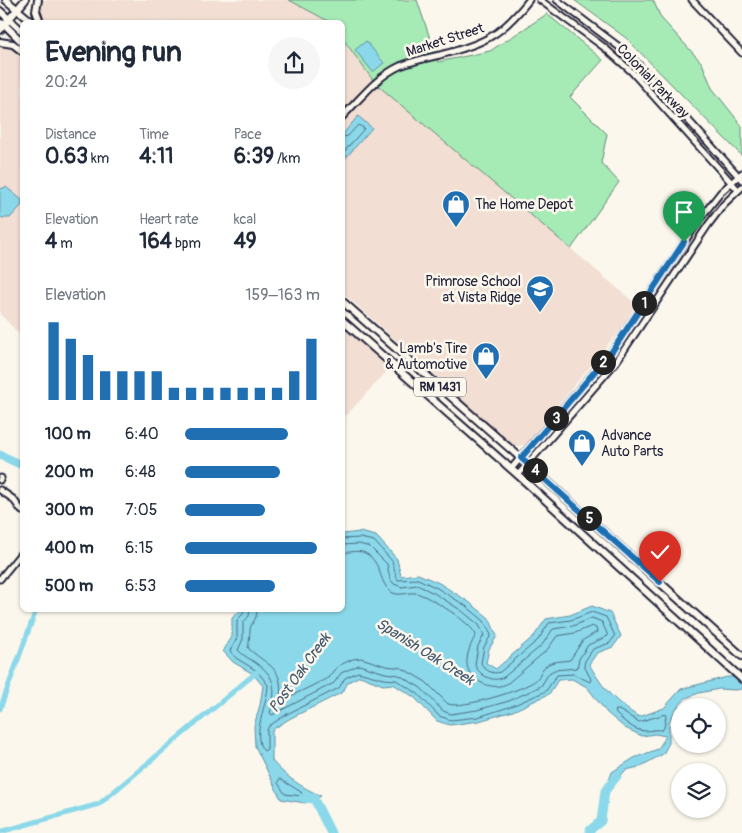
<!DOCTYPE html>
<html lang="en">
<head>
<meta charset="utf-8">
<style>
  body { margin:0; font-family:Pangolin,sans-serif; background:#f6f6f7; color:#1f2937; height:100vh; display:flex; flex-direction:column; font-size:19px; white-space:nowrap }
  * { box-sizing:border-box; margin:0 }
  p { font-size:16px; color:#747a83 }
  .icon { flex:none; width:28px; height:28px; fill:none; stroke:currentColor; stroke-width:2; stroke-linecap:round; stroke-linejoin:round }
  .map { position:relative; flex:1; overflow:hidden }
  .details { position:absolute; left:20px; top:20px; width:325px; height:592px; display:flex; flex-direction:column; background:#fff; border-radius:8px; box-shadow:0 1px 4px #0004 }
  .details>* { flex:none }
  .tools { position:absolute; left:671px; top:698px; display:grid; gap:10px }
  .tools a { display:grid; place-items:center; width:55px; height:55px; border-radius:50%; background:#fff; box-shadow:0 1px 4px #0004; font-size:25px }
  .pin { position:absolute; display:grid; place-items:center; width:42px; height:42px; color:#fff; margin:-51px -21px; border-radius:50% 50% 50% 0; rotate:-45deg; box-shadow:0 0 5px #0007 }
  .pin .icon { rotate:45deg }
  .km { position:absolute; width:25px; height:25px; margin:-12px; border-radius:50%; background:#222; color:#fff; font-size:14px; line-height:25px; text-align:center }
  .round { display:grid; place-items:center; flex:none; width:52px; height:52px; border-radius:26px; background:#f6f6f7 }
  .overview { display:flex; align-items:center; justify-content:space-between; height:85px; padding:0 25px }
  h1 { font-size:28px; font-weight:700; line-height:38px }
  .figures { display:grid; grid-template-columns:repeat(3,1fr); gap:8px; height:85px; padding:5px 25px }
  .figures div { display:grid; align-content:center }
  .figures b { font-size:21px; font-weight:700 }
  .figures small { font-size:14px; font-weight:400 }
  .figures p { font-size:14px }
  .chart { height:140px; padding:10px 25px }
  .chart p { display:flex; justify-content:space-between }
  .chart svg { width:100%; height:90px; margin-top:5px; stroke:#1f6fb2; stroke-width:6 }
  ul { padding:0 25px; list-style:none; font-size:16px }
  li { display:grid; grid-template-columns:80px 60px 1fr; align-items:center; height:38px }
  li i { height:12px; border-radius:6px; background:#1f6fb2 }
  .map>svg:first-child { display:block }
  .built { fill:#f2ded3 }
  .green { fill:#a6ebb6; stroke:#648678 }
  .water { fill:#8bd8ea; stroke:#618fa4 }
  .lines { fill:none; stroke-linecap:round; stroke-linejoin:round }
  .shore { stroke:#4c6b81; stroke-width:1 }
  .canal { stroke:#8bd8ea; stroke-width:5 }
  .river { stroke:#8bd8ea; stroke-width:9 }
  .minor-casing { stroke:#22223b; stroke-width:9 }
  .major-casing { stroke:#22223b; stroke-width:10 }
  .minor { stroke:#fbf7ec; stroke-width:5 }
  .major { stroke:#fbf7ec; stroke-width:6 }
  .route-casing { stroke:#fff; stroke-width:10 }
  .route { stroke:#1f6fb2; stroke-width:6 }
  .labels { text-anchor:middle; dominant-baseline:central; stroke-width:5; stroke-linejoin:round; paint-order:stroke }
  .shield { fill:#fbf7ec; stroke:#636270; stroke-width:1 }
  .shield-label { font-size:12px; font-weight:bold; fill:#22223b }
  .street-label { font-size:14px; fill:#22223b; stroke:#fbf7ec }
  .poi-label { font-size:14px; fill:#22223b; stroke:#fbf7ec; text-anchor:start }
  .water-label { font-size:15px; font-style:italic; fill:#425970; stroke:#fbf7ec }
</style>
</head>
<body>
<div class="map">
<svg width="742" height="833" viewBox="0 0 742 833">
  <rect width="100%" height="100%" fill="#fbf7ec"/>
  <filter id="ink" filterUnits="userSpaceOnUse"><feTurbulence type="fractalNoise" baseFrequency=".02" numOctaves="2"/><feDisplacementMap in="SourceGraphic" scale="10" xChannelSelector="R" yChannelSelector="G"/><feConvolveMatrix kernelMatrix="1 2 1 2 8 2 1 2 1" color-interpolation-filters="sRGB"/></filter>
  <g filter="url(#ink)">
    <path class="built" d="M42,0h246l42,22h-284l-5,-6z
      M343,39l32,44 261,221 -12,21 -99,120 -11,1 -171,-153z
      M9,44l13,8v285l-22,-23v-268z
      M343,327l46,42 -46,50z"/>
    <path class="green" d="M289,0h128l21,62 52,-11 57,-37 56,46 -33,37 37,37 -6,29 18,19 -48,67 -196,-166 -32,-44 -1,-17h-12z
      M574,0h79l8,18 41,45 10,25 30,38v30l-116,-118z"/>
    <path class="water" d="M366,41l18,22 -11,9 -18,-22z
      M358,116l14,12 -29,33v-27z
      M6,187l16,13v5l-12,13h-8l-2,-2v-27z
      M360,532l16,4 21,23 4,17 17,-2 21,9 30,19 20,16 8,18 -8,13 -3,14 10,6 38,-33 12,-17 24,-4 22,-9 18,7 11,23 -8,11 -16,6 -8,11c15,26 25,37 50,53l25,-9 17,-19 46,-12h15v12l-7,1 -16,-1 -20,4 -13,5 -11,12 -6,12v21l-6,11 -24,13 -13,3 -21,21 7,-19 22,-14 24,-9 8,-13 -11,-2 -13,2 -17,-8 -18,-15 -20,-26 -15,-8 -14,1 -9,14 -36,17 -34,10 -29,4 -13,-4 -23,-24 -21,-13 -10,1 -23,-9 -12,6 -5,10 -54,27 -17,11v31c15,17 28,25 49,35l-16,7 -24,-4 -26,-53 -1,-20 6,-21 3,-19 -10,-12 -20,-12 -10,-11 9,-14v-19l9,-8h101l1,-76z"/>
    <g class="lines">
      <path class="shore" d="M342,137l6,-1 10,-11 6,3 -1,2 -21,24
        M244,610l-1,4 -6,6v18l-7,13 6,7 21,13 11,14c0,18 -18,52 -4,66l3,-2v-19l2,-4 18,-12 52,-26 6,-10 13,-6 26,7 12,1 21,13 22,23 12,4 27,-3 34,-11 34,-15 11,-16 16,-1 17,8 1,-3 -7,-13 1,-5 8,-12 17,-6 5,-7 -9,-19 -14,-5 -21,8 -22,3 -11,17 -38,32c-7,3 -16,-2 -19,-9l3,-16 7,-12 -7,-14 -18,-15 -29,-18 -19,-9 -20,1 -2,-4 -4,-15 -18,-20 -14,-3 -18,1
        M250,610l-1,6 -6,7v16l-5,11c5,6 13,9 19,14 20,12 19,29 13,49l2,2 62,-32 7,-10 18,-8 26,8 14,2 22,13 22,23 8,3 26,-4 32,-9 32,-15 8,-13 5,-3 23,-2 2,-9 9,-14 20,-9 -6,-14 -10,-4 -19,8 -20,3 -11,16 -38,32c-11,6 -24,-1 -29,-12l3,-19 6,-11 -5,-10 -17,-14 -28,-18 -17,-8 -15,2 -8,-3 -4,-5 -3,-15 -17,-17 -11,-3 -17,1
        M257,610c0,8 -3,10 -6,16 -2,5 -1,16 -3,22 19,18 36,18 32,50l3,2 45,-22 6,-8 6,-5 13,-6 8,-1 25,8 16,2 24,14 22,22c14,5 76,-14 88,-24 3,-2 4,-7 6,-10 7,-10 17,-8 28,-10l13,-20 14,-8 -1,-4 -4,-2 -17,7 -18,3 -10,14 -39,33c-14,9 -38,-1 -41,-18 -1,-10 4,-22 9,-30 -4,-12 -47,-39 -60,-42 -8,-1 -15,3 -23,0 -15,-8 -10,-31 -28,-40 -6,-3 -15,-1 -23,0
        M616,710h3l20,12 26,-8 1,2 -2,12 -2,2c-6,-1 -11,1 -17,1 -11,0 -22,-11 -29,-17z
        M280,779l21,13 1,4 -17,-2 -7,-11z"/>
      <path class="canal" d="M0,709l36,-99
        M0,832l99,-28 159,-133"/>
      <path class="river" d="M0,455l22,10
        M303,798l11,1 17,34
        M590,833v-3l11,-9 4,-30 12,-15"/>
      <g class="minor-casing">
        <path id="minor" d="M540,0l65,48 27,24 106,118
          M557,0l61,46 17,15 107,119
          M692,0l50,53
          M342,117c18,-18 34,-40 58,-51 13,-5 26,-8 40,-11 43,-11 61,-19 89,-55
          M511,469l102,-119 86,-130 22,-28 21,-19
          M518,475l98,-113 92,-137 16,-21 18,-17
          M0,480l1,-2
          M0,490l13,9 9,12
          M0,579l22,-27"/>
      </g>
      <g class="major-casing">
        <path id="major" d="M6,0l26,22
          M38,0l-2,11 4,11
          M0,11l22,20
          M1,23l3,1 18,18
          M0,30l25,-30
          M0,42l13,2 9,7
          M342,301l198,174 202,181
          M342,320l176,155 224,204"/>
      </g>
      <use href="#minor" class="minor"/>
      <use href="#major" class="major"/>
    </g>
  </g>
  <g class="lines" filter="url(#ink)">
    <g class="route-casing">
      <path id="route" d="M660,582l-139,-124 92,-108 71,-108"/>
    </g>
    <use href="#route" class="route"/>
  </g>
  <defs>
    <g id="shop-pin" transform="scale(1.4375)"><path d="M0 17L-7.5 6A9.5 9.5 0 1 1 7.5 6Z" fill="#1f6fb2" stroke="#fbf7ec"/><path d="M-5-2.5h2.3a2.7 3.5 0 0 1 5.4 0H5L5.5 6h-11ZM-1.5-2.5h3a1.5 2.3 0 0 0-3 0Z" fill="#fff"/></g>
    <g id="school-pin" transform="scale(1.4375)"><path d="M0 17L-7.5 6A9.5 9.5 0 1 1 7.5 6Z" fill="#1f6fb2" stroke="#fbf7ec"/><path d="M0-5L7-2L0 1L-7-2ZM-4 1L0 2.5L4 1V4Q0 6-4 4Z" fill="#fff"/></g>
  </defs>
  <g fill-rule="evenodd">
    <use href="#shop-pin" x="456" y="204"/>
    <use href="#school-pin" x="540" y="289"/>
    <use href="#shop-pin" x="486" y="356"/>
    <use href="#shop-pin" x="582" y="443"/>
  </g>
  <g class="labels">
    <rect class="shield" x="414" y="377.5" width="52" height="19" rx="4"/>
    <g class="shield-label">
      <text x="440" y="387">RM 1431</text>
    </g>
    <g class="street-label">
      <text transform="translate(445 40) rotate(-18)">Market Street</text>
      <text transform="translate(653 81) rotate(46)">Colonial Parkway</text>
    </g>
    <g class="poi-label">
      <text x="475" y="204">The Home Depot</text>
      <text x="521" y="281" text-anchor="end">Primrose School<tspan x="521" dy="16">at Vista Ridge</tspan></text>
      <text x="467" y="348" text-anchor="end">Lamb's Tire<tspan x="467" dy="16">&amp; Automotive</tspan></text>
      <text x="601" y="435">Advance<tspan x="601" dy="16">Auto Parts</tspan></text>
    </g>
    <g class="water-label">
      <text transform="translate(425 652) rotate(32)">Spanish Oak Creek</text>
      <text transform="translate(300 673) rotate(-54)">Post Oak Creek</text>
    </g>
  </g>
</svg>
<div class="tools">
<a><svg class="icon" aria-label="locate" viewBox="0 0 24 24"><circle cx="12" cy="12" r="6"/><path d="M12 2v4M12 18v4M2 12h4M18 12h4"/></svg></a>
<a><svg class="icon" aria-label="layers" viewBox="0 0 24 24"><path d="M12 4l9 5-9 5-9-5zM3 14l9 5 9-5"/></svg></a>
</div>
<div class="pin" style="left:684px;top:242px;background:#1e9e55"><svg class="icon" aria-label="arrive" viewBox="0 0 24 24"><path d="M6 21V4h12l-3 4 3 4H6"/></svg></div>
<div class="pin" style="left:660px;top:582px;background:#d93025"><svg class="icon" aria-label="check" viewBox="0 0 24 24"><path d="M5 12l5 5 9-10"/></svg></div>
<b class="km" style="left:644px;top:303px">1</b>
<b class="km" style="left:603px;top:362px">2</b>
<b class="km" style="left:556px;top:418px">3</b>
<b class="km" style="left:535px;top:470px">4</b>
<b class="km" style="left:589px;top:518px">5</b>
<section class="details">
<div class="overview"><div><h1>Evening run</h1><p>20:24</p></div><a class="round"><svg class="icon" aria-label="share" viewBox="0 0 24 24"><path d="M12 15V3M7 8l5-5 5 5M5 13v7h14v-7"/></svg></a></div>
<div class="figures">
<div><p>Distance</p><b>0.63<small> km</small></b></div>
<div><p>Time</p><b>4:11</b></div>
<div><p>Pace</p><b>6:39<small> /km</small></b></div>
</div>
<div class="figures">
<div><p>Elevation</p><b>4<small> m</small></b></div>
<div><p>Heart rate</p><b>164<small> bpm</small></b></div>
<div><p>kcal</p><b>49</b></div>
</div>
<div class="chart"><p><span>Elevation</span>159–163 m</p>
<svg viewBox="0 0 160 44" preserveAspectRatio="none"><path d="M5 44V6M15 44V14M25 44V22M35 44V30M45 44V30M55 44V30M65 44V30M75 44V38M85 44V38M95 44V38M105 44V38M115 44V38M125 44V38M135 44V38M145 44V30M155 44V14"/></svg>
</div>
<ul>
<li><b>100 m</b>6:40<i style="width:76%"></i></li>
<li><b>200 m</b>6:48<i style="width:70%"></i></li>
<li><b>300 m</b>7:05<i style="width:59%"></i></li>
<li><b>400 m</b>6:15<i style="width:98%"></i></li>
<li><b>500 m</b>6:53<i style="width:67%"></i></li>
</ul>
</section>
</div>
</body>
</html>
